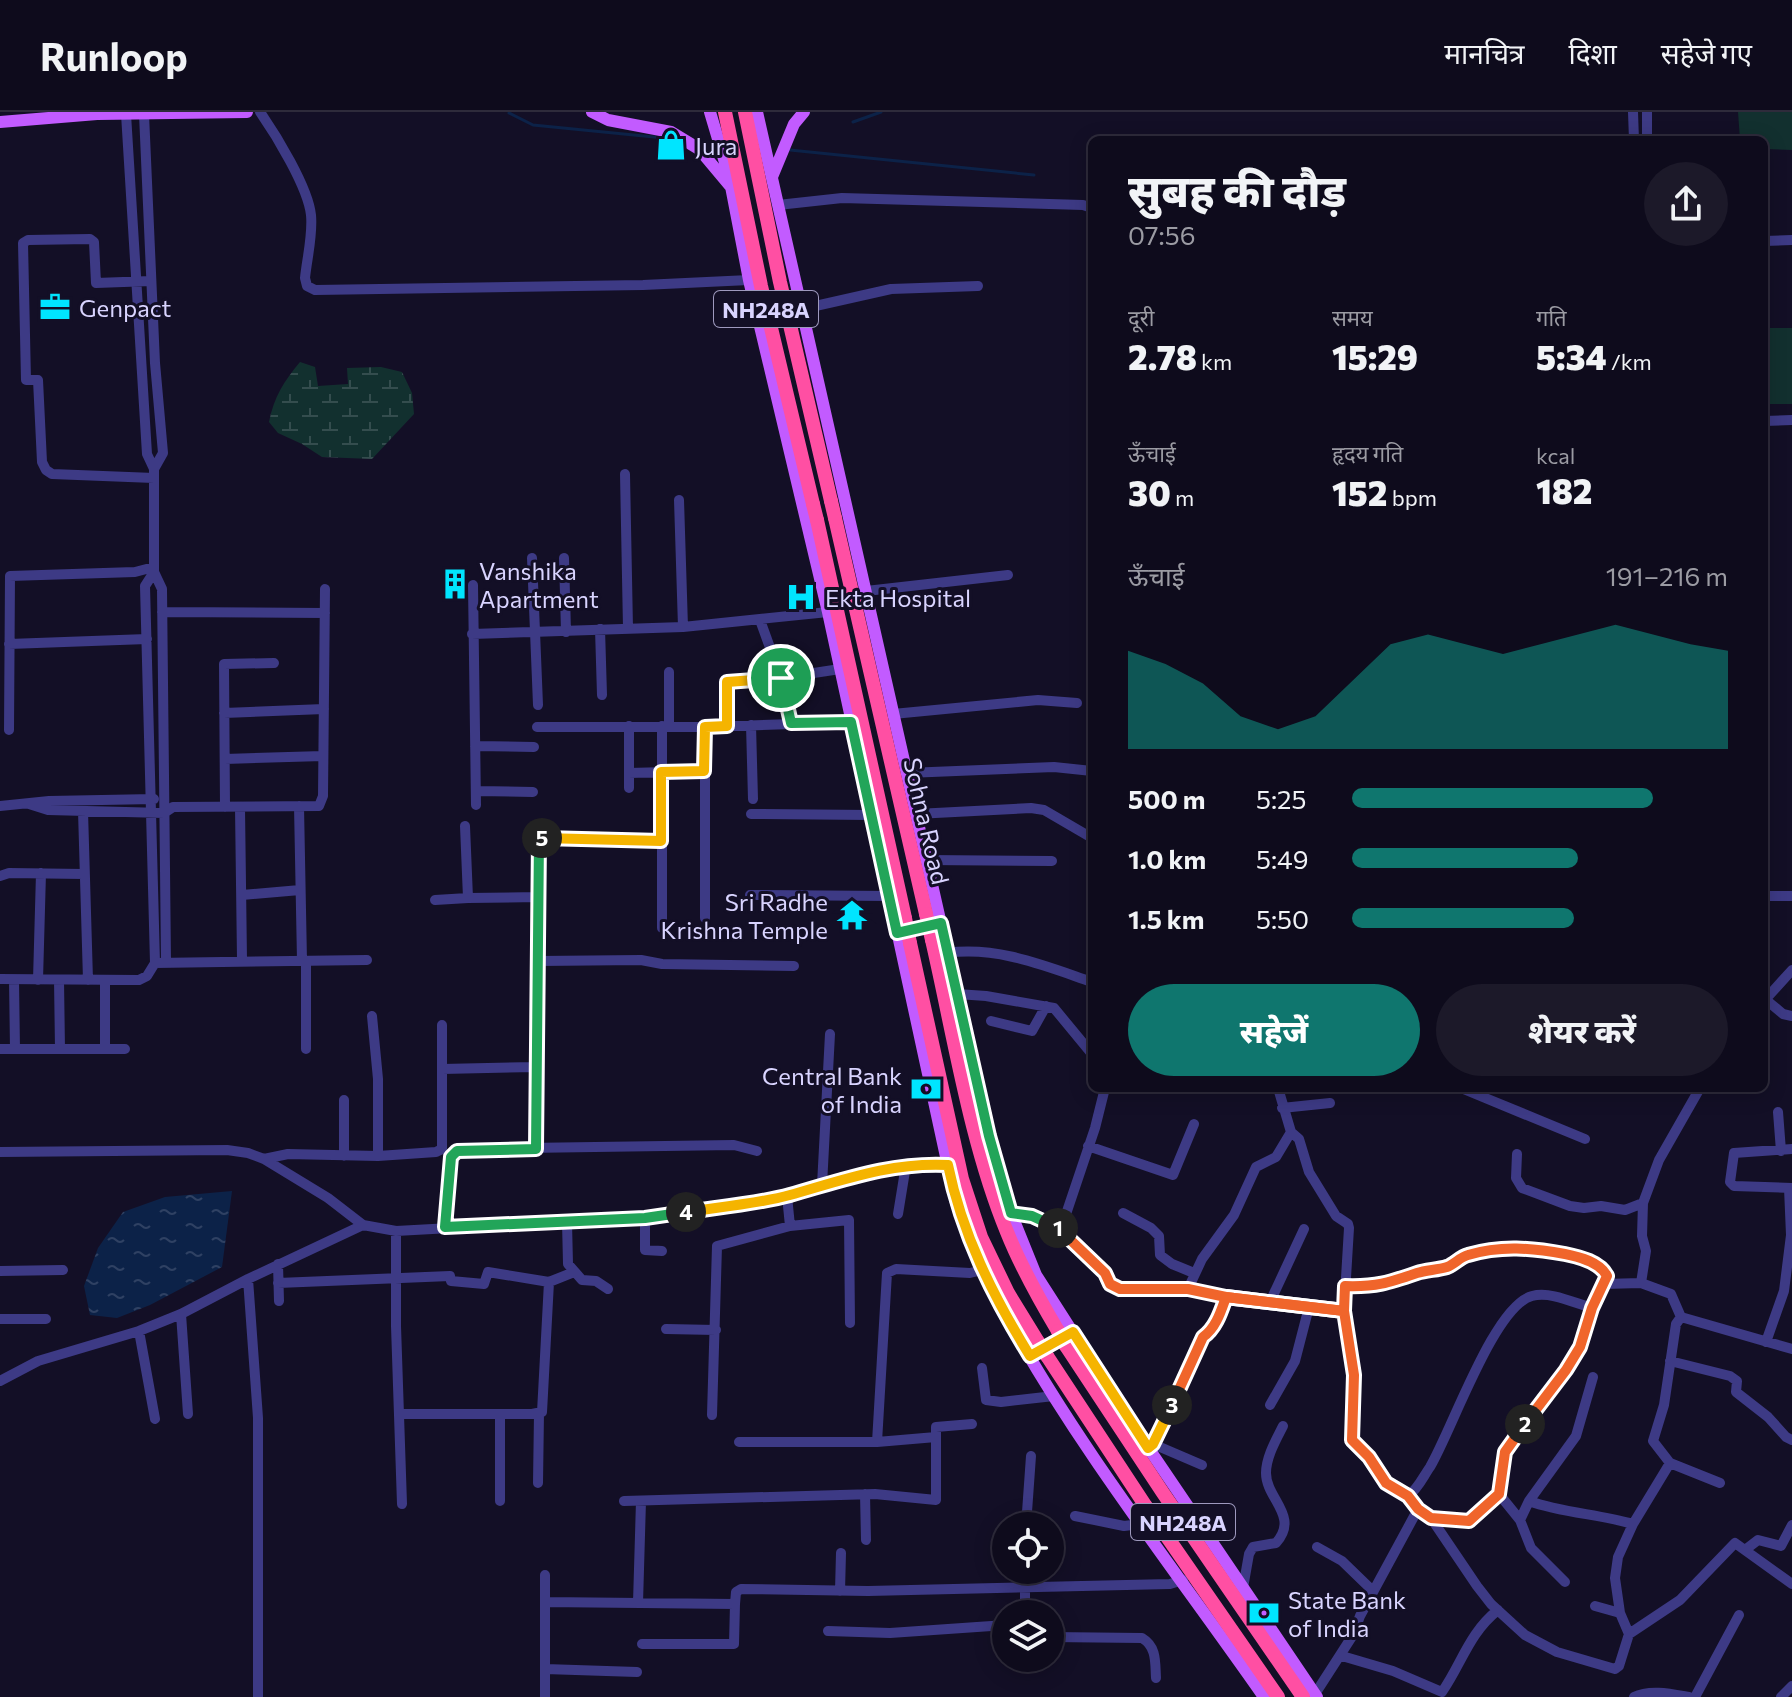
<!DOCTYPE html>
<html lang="hi">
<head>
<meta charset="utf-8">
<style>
  body { margin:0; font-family:Commissioner,"Noto Sans Devanagari",sans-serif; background:#1c1929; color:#f1f3f6; height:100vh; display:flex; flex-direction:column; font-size:30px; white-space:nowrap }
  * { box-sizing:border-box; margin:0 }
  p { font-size:26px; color:#9b9ba3 }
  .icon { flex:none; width:44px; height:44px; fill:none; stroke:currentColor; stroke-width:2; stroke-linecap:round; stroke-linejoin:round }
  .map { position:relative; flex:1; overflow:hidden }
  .sheet { position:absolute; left:1088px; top:24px; width:680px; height:956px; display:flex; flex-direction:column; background:#0e0b1c; border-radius:12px; box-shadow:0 4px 20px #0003,0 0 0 2px #2e2b3b }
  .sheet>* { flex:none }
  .buttons { position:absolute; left:992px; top:1400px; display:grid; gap:16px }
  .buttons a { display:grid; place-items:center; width:72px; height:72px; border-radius:50%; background:#0e0b1c; box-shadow:0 4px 20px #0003,0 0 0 2px #2e2b3b; font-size:40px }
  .pin { position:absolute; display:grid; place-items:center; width:68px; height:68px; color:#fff; margin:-34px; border:4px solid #fff; border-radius:50%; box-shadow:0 2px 8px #0007 }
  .km { position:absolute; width:40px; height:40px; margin:-20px; border-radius:50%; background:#222; color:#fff; font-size:22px; line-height:40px; text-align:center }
  .round { display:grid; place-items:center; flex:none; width:84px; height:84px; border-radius:42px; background:#1c1929 }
  .overview { display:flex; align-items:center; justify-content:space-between; height:136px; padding:0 40px }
  h1 { font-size:44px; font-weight:800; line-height:60px }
  .stats { display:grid; grid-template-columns:repeat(3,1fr); gap:12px; height:136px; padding:8px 40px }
  .stats div { display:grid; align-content:center }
  .stats b { font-size:34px; font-weight:800 }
  .stats small { font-size:22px; font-weight:400 }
  .stats p { font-size:22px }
  .chart { height:224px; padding:16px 40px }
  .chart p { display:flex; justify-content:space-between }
  .chart svg { width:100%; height:144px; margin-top:8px; fill:#0f766e; opacity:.7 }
  .action { display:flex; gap:16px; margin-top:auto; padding:16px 40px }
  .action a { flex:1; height:92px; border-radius:48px; background:#0f766e; color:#fff; font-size:32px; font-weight:800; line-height:92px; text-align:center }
  .action a+a { background:#1c1929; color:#f1f3f6 }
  ul { padding:0 40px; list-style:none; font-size:26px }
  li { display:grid; grid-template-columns:128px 96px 1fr; align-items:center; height:60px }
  li i { height:20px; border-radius:10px; background:#0f766e }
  header { display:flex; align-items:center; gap:48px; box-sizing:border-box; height:112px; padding:0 40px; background:#0e0b1c; border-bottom:2px solid #2e2b3b }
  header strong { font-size:38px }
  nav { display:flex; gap:44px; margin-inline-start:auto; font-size:28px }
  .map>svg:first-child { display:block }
  .green { fill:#12302f }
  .wetland { fill:url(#wetland-marsh) }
  .water { fill:url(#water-ripples) }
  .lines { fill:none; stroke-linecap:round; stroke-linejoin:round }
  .stream { stroke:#0c2248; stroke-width:3 }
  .minor { stroke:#3d3a85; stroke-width:10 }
  .major { stroke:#c25bff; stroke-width:12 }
  .highway { stroke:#ff4fa3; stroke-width:14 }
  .highway-bridge { stroke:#ff4fa3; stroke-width:14 }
  .split-1-casing { stroke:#fff; stroke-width:16 }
  .split-2-casing { stroke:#fff; stroke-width:16 }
  .split-3-casing { stroke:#fff; stroke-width:16 }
  .split-4-casing { stroke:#fff; stroke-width:16 }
  .split-5-casing { stroke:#fff; stroke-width:16 }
  .split-6-casing { stroke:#fff; stroke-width:16 }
  .split-1 { stroke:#22a559; stroke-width:10 }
  .split-2 { stroke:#f0652b; stroke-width:10 }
  .split-3 { stroke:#f0652b; stroke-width:10 }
  .split-4 { stroke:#f5b400; stroke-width:10 }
  .split-5 { stroke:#22a559; stroke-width:10 }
  .split-6 { stroke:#f5b400; stroke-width:10 }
  .labels { text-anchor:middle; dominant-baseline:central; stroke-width:6; stroke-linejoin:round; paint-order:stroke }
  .shield { fill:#130f26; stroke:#9e99be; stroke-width:2 }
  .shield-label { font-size:22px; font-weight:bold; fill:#d9d4ff }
  .poi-label { font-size:24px; fill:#d9d4ff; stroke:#130f26; text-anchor:start }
  .street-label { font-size:24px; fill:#d9d4ff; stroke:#130f26 }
</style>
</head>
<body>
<header>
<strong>Runloop</strong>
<nav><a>मानचित्र</a><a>दिशा</a><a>सहेजे गए</a></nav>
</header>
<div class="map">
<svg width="1792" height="1585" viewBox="0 0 1792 1585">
  <defs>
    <pattern id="wetland-marsh" width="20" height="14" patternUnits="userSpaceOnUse" patternTransform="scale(2)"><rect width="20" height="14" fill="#12302f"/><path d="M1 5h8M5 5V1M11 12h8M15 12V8" fill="none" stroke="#344d4e"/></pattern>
    <pattern id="water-ripples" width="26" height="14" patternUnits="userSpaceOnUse" patternTransform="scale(2)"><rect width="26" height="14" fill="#0c2248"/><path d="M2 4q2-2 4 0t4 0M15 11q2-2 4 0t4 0" fill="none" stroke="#2f4163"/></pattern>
  </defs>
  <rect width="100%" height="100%" fill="#130f26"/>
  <path class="green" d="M1738,0h54v38l-28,-1v-9h-24z
    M1764,216h28v76h-28z"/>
  <path class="wetland" d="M300,250l15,5 3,19 30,-2 -1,-16 34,-1 21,5 10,21 2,21 -42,45 -50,-2 -20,-13 -24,-11 -9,-11c5,-25 15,-41 31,-60z"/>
  <path class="water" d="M232,1079l-10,76 -72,38 -33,13 -27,-3 -6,-29 14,-38 25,-36 42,-15z"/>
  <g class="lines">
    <path class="stream" d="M509,1l24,12 131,13
      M853,10l28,-10
      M790,38l244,25"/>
    <path class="minor" d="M260,0c16,23 48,75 51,103 2,20 -4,43 -6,63l2,8 8,4 328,-5 106,-5
      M1633,0l1,28
      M1647,0v28
      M126,2l21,340 7,15v103l8,17 4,373
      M144,2l11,249 8,90 -9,16
      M778,93l64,-7 241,7 9,3
      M1764,129l28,-1
      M151,169l-55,2 -2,-41 -4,-3 -62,1 -5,3 3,137h12l4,82 4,8 6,4 102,4
      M802,197l89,-20 87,-3
      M1764,309l28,-1
      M625,362l3,154
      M679,388l4,127
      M532,446l6,147
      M564,446l2,74
      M154,460l-9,14 10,377
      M473,473l3,220
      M866,479l142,-16
      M162,500l163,1
      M760,508l21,58 10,45
      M600,517l2,66
      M472,522l211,-7 145,-15
      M9,532l138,-5
      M669,560v54
      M224,601l100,-4
      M893,602l145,-14 39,3
      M751,613l2,74
      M727,614v-44l54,-4 59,-9
      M537,615h168l146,-5
      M705,615v191
      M9,618l1,-154 125,-4 19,-5
      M475,634l59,1
      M225,647l98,-3
      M629,661l75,-2
      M907,661l147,-6 38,4
      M629,676v-62
      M476,679l57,1
      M29,692l19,6 116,3 9,-6 146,-1 4,-10 2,-207
      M0,694l49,-5 105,-2
      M299,694l3,155
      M225,695l-1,-143 50,-1
      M240,696l2,152
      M83,699l5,169
      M751,702l120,1
      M916,702l115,-6 13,2 48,28
      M465,714l3,72 71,-1
      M926,748l126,1
      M0,764l9,-3 75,1
      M242,783l58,-5
      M750,783l138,1
      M1764,784h28
      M435,788l33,-2
      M662,816v-202
      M947,841c51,-7 98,13 145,29
      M539,849l102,-1 21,4 132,2
      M0,867l139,1 8,-4 8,-13 212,-3
      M14,868l1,69
      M38,868l3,-107
      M59,868l1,69
      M105,868v69
      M957,882l29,2 68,12 38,46
      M1765,887l18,15 9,2
      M1764,889l28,-31
      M372,904l6,63v77
      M991,909l41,10 14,-25
      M0,937h125
      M306,937v-88
      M442,957l93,-2
      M1278,976l13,44 8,7 10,33 27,44 12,8 1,4 -5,83 10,64 -2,65 17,17 17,26 22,13 10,13 13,9 46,68 14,18 34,31 32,17 58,17 4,-3 10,-32 -9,-21 -5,-35 3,-21 15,-33 37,-61
      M1461,976l124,51
      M1700,976l-41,72 -16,43 -1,33 4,15 -5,32 30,11 10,23 111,32
      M344,988v56
      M1282,996l48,-5
      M1778,1000l3,39
      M1088,1034l85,29 21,-51
      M536,1037l3,-311 122,3
      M1792,1037l-58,4 -4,29 4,4 58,2
      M0,1040l227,-2 21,3 16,6 64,39 35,27 33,6 257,-14 134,-21 97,-28 22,-3h42
      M1517,1042l-1,24 6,10 48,18 14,2 17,-2 24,4 18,-7
      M264,1047l24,-5 90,2 58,-4 6,-3v-124
      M822,1073l8,-151
      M787,1084l3,30
      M1011,1101l21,3 29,13 44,44 5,11 10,5h68l38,8 118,14
      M1123,1101l28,15 8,8 1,19 12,9 22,9
      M898,1102l8,-49
      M645,1106v32l17,1
      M567,1110l1,42 14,16 14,1 12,8
      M445,1115l6,-70 10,-8 273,-4 23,6
      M1061,1117l34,-101 10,-40
      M396,1119v95l6,178
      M278,1152l1,37
      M0,1159l63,-1
      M248,1167l10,139v279
      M549,1170l25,-10
      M278,1171l172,-7 1,5 33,3 4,-12 61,10 -7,130 -10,2h-132
      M1345,1174c31,1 43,-3 72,-13 9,-3 20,-3 30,-6 8,-3 13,-10 21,-12 33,-10 65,-7 97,-1 15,3 35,8 42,22l-2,7
      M1188,1177l14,-30 32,-44 22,-48 20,-10 15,-25
      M1270,1190l34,-73
      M181,1202l7,100
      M1681,1205l-5,7 -12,81 -11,36 17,22 50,20
      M0,1207h46
      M666,1217l50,1
      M139,1219l16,88
      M1766,1230l18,-51 7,-56 -2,-47
      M1670,1249l60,15 7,5 -1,11 32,25 18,20 6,3
      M982,1256l4,32 15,2 53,-6
      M0,1269l38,-20 101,-30 42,-17 67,-35 115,-54
      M1270,1293l25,-44 14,-54
      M712,1303l5,-169 73,-20 59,-6 1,103
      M739,1330h138l59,-5
      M877,1330l10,-169 9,-4 74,4 12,-3
      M1153,1332l49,21
      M1148,1336l5,-4 50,-107c13,-9 18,-26 23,-40
      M538,1371l1,-70
      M865,1382l1,46
      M1499,1382l21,26 11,28 34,34
      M1408,1384c10,-7 15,-19 22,-29 22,-37 64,-161 102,-171 19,-5 42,7 60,12
      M500,1389v-86
      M624,1389l251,-7 61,6v-73l36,-3
      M1529,1389c33,12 70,13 104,23
      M1075,1404l49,10 16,-2
      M1431,1406l38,3 30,-27 6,-42 61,-82 14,-23 12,-39 12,-24 37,-1
      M1520,1408l9,-19 47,-65 17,-59
      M1026,1414l5,-70
      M1317,1435l25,14 31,30
      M1745,1438l13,-10 23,6 11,-21
      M1025,1458v44
      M1243,1476l6,-34 4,-7 23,-4c24,-27 -10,-44 -10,-70 0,-16 10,-33 17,-47
      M840,1479l1,-38
      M545,1490l190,2 1,-12 5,-3 127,2 302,-7 13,-4
      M638,1491l3,-102
      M1595,1494l25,7
      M828,1519l62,2 116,-8
      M1629,1522l51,-34 55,-57 57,41
      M1050,1525l92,1c15,9 13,24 14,40
      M642,1532h92l1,-40
      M1342,1544l51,15 49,21c20,-29 27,-59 56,-82
      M545,1557l92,3
      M1315,1582l38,-59 7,-19 58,-107
      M545,1585v-122
      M1634,1585c16,-8 38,-3 55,0
      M1695,1585l44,-82
      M1781,1585l11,-11"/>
    <path class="major" d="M592,0l16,8 63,12 28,17 31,37
      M710,0l19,64 20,104 79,332 128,591c15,38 29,75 49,111 74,135 171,257 259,383
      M757,0l232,1024 22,77 25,62 84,131 197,291
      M0,10l97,-8 150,-2
      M772,65l22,-53 10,-12"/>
    <path class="highway" d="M725,0l36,174 52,218
      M745,0l35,170 51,219
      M835,406l91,396
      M817,408l88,398
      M932,828c22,95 38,202 75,292 14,35 32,67 51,99
      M910,831l52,236 19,58 27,56 30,49
      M1066,1234l97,147 140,204
      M1047,1244l98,149 133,192"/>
    <path class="highway-bridge" d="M831,389l4,17
      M813,392l4,16
      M926,802l6,26
      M905,806l5,25
      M1058,1219l8,15
      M1038,1230l9,14"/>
  </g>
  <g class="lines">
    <g class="split-1-casing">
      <path id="split-1" d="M781,566l10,45 60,-1 46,211 44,-10 48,213 22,77 21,3 26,12"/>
    </g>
    <g class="split-2-casing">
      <path id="split-2" d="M1058,1116l47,45 5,11 10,5h68l38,8 118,14 10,64 -2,65 17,17 17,26 22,13 10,13 13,9 38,3 30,-27 6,-42 20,-28"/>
    </g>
    <g class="split-3-casing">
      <path id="split-3" d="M1172,1293l31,-68c13,-9 18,-26 23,-40l118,14 1,-25c31,1 43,-3 72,-13 9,-3 20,-3 30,-6 8,-3 13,-10 21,-12 33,-10 64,-7 97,-1 15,3 35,8 42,22l-15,32 -12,39 -14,23 -41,54"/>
    </g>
    <g class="split-4-casing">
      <path id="split-4" d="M686,1100c34,-5 71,-8 104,-17 53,-15 101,-33 158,-30 14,69 45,131 82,191l43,-24 75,116 5,-4 19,-39"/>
    </g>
    <g class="split-5-casing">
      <path id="split-5" d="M542,726h-3l-3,311 -79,2 -6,6 -6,70 200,-9 41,-6"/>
    </g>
    <g class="split-6-casing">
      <path id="split-6" d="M542,726l119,3v-69l43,-1 1,-44 22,-1v-44l54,-4"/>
    </g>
    <use href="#split-1" class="split-1"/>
    <use href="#split-2" class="split-2"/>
    <use href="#split-3" class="split-3"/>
    <use href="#split-4" class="split-4"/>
    <use href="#split-5" class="split-5"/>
    <use href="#split-6" class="split-6"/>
  </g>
  <defs>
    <g id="shop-bare" transform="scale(2.4)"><path d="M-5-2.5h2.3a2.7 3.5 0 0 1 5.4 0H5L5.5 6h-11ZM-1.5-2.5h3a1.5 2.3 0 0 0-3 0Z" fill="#00e5ff" stroke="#130f26" stroke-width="2.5" paint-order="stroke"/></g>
    <g id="office-bare" transform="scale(2.4)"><path d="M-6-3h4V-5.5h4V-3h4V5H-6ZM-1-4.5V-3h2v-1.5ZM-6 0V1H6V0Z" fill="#00e5ff" stroke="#130f26" stroke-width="2.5" paint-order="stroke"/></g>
    <g id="building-bare" transform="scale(2.4)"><path d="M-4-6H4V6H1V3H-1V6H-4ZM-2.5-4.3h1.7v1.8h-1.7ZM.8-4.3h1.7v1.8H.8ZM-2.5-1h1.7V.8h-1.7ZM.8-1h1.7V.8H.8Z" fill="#00e5ff" stroke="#130f26" stroke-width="2.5" paint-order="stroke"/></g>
    <g id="hospital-bare" transform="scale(2.4)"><path d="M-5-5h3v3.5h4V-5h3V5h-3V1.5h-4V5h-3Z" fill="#00e5ff" stroke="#130f26" stroke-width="2.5" paint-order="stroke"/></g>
    <g id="temple-bare" transform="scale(2.4)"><path d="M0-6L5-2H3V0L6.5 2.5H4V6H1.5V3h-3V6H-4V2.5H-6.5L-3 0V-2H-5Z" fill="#00e5ff" stroke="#130f26" stroke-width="2.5" paint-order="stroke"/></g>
    <g id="bank-bare" transform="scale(2.4)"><path d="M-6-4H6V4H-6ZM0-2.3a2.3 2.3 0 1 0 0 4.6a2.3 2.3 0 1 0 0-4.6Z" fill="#00e5ff" stroke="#130f26" stroke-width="2.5" paint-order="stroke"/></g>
  </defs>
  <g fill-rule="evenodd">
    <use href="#shop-bare" x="671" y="33"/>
    <use href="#office-bare" x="55" y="195"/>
    <use href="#building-bare" x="455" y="472"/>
    <use href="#hospital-bare" x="801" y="485"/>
    <use href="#temple-bare" x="852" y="803"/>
    <use href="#bank-bare" x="926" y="977"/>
    <use href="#bank-bare" x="1264" y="1501"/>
  </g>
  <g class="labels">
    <g class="shield">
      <rect x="714" y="179" width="104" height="36" rx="6"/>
      <rect x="1131" y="1392" width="104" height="36" rx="6"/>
    </g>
    <g class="shield-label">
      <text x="766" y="197">NH248A</text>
      <text x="1183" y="1410">NH248A</text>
    </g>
    <g class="poi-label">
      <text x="695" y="33">Jura</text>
      <text x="79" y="195">Genpact</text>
      <text x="479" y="458">Vanshika<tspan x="479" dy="28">Apartment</tspan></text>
      <text x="825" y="485">Ekta Hospital</text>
      <text x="828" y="789" text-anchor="end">Sri Radhe<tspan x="828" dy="28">Krishna Temple</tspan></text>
      <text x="902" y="963" text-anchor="end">Central Bank<tspan x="902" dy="28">of India</tspan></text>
      <text x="1288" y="1487">State Bank<tspan x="1288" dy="28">of India</tspan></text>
    </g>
    <g class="street-label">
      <text transform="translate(927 709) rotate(77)">Sohna Road</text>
    </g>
  </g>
</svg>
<div class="buttons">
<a><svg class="icon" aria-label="locate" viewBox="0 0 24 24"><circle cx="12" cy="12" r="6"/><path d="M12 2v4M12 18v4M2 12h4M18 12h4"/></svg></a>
<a><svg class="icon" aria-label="layers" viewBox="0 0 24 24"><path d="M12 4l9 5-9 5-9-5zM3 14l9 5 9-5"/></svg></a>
</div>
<div class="pin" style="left:781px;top:566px;background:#1e9e55"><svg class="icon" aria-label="arrive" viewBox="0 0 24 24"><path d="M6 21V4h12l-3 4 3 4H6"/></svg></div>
<b class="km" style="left:1058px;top:1116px">1</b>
<b class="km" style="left:1525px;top:1312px">2</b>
<b class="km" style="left:1172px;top:1293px">3</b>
<b class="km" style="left:686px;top:1100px">4</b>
<b class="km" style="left:542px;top:726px">5</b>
<section class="sheet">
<div class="overview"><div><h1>सुबह की दौड़</h1><p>07:56</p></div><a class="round"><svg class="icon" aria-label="share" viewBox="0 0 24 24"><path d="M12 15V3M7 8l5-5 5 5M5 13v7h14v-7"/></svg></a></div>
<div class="stats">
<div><p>दूरी</p><b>2.78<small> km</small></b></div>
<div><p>समय</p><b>15:29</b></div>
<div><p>गति</p><b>5:34<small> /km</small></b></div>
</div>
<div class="stats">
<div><p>ऊँचाई</p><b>30<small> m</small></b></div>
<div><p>हृदय गति</p><b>152<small> bpm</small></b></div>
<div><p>kcal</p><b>182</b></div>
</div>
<div class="chart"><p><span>ऊँचाई</span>191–216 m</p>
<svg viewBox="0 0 160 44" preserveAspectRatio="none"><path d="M0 44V14L10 18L20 24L30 34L40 38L50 34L60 23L70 12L80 9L90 12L100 15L110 12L120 9L130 6L140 9L150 12L160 14V44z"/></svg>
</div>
<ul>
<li><b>500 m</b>5:25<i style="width:80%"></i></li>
<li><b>1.0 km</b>5:49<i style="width:60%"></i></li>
<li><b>1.5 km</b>5:50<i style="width:59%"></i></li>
</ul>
<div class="action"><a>सहेजें</a><a>शेयर करें</a></div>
</section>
</div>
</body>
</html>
